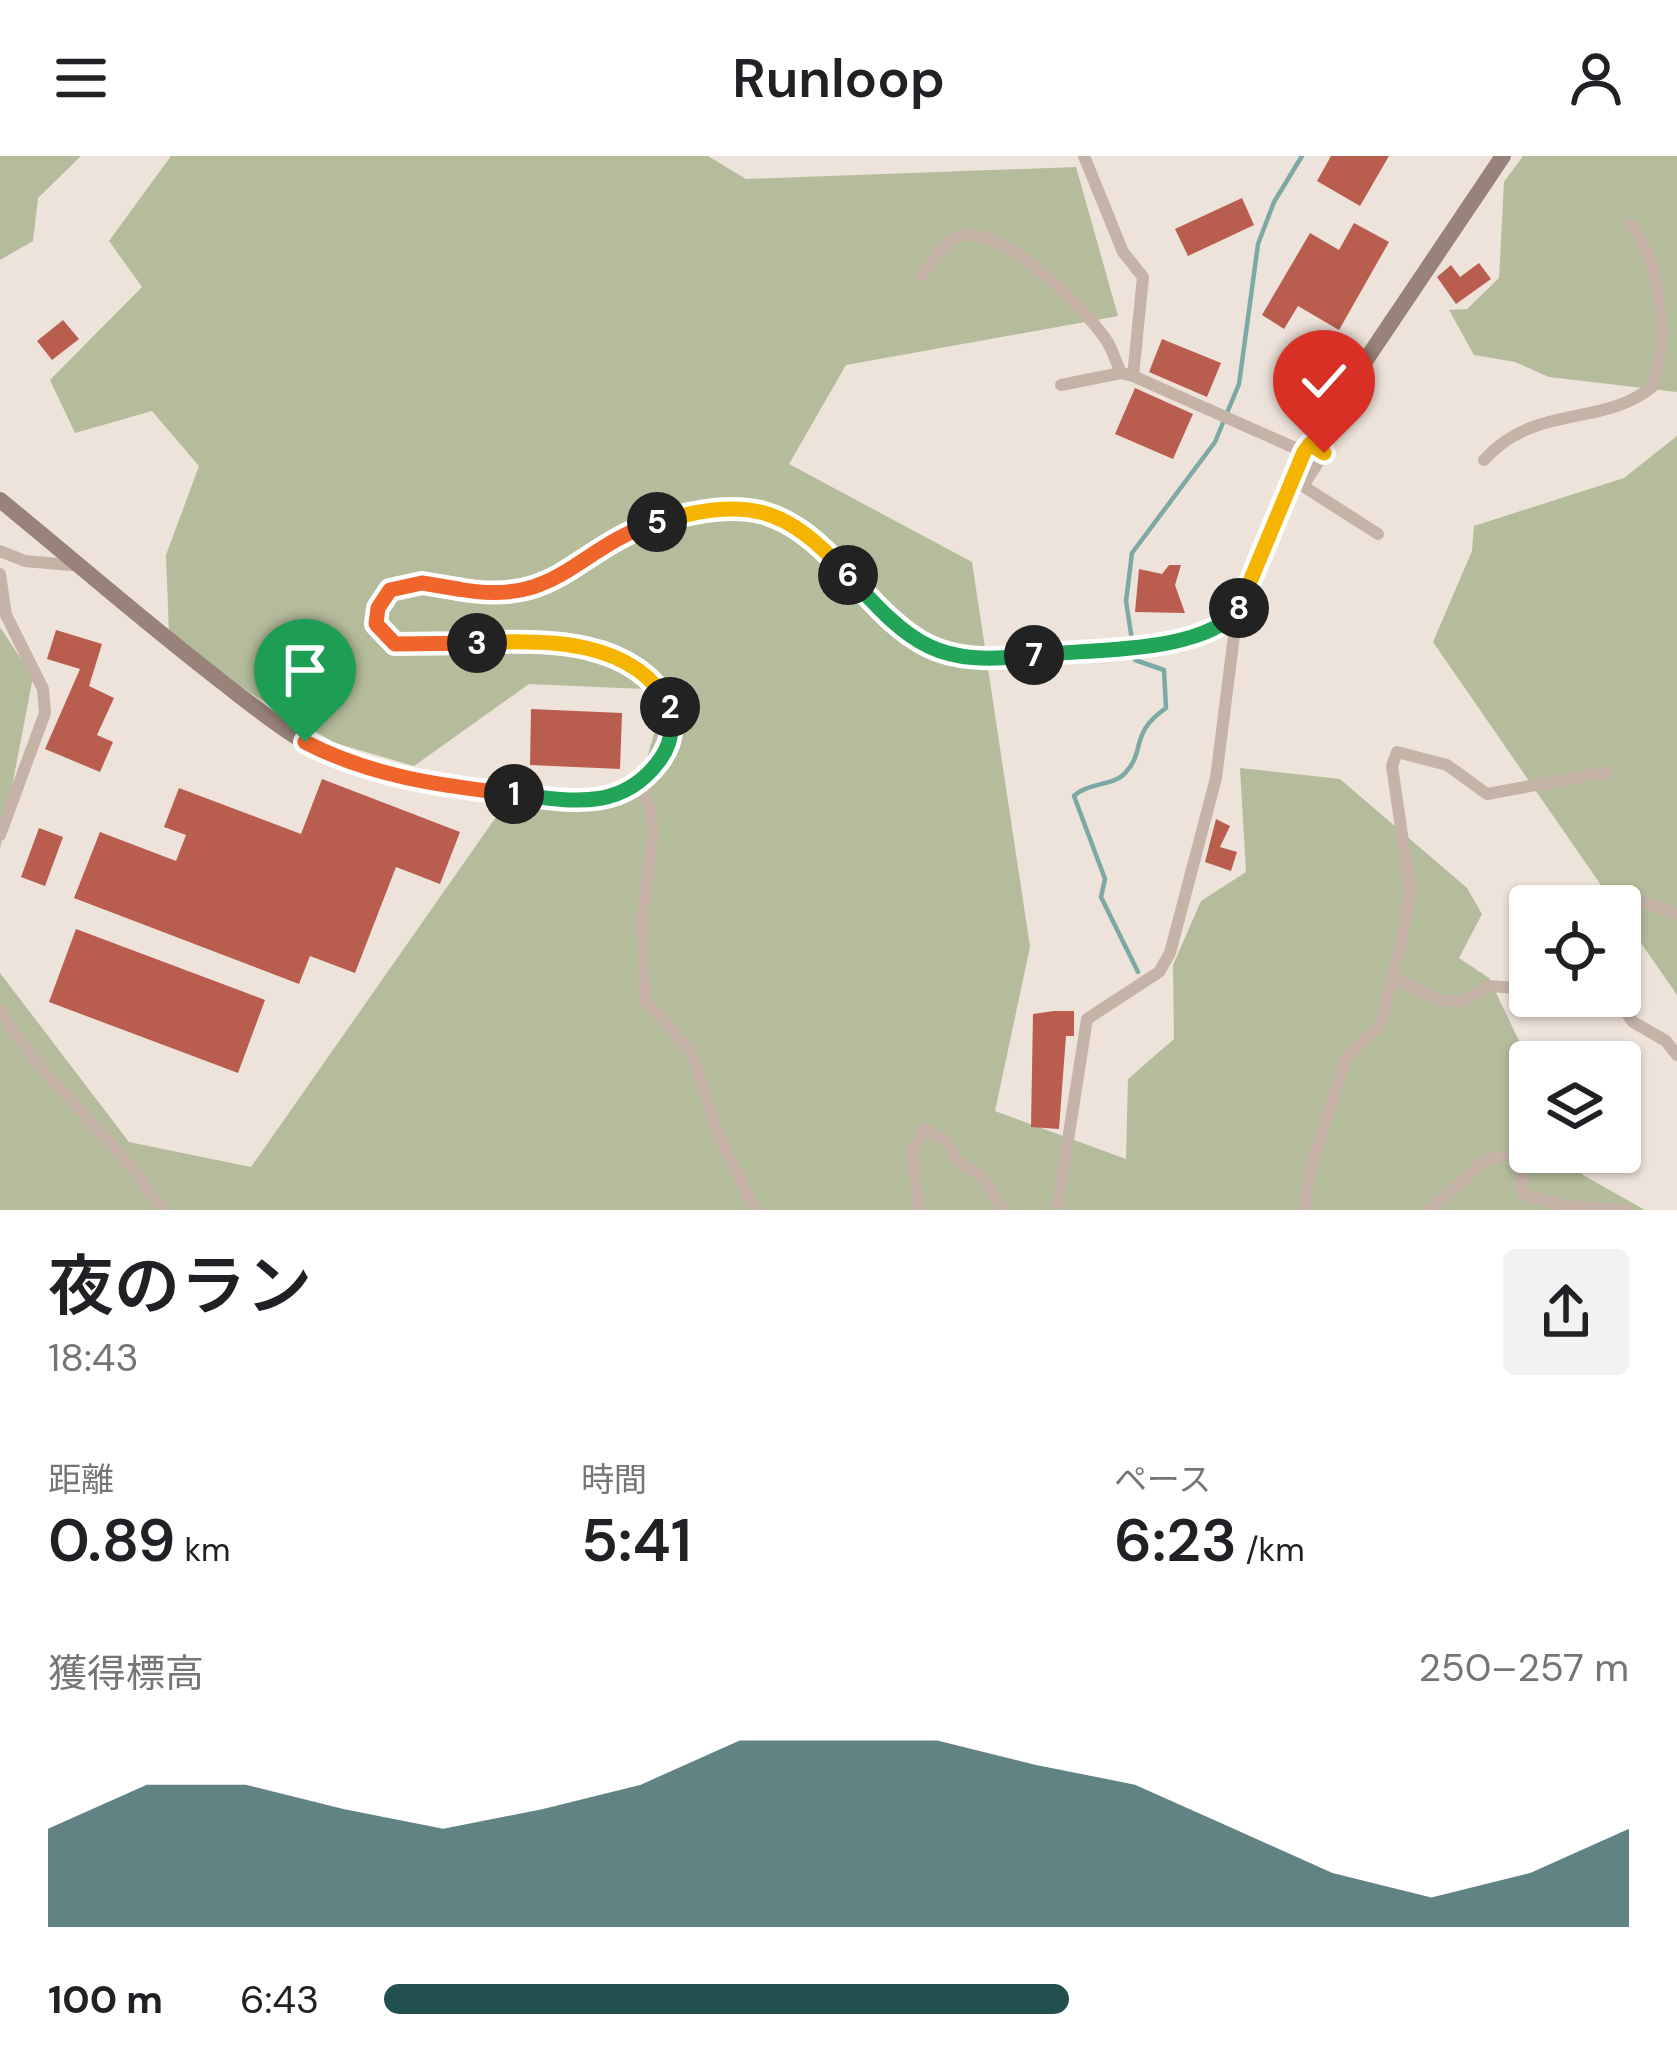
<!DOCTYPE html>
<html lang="ja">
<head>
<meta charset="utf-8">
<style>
  body { margin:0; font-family:"DM Sans","Noto Sans JP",sans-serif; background:#f2f2f2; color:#202124; height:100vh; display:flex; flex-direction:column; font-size:45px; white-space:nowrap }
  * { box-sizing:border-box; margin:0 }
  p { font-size:39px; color:#757577 }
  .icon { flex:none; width:66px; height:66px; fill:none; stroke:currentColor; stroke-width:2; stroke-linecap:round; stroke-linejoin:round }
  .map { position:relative; height:1054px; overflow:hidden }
  .details { display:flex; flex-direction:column; background:#fff; flex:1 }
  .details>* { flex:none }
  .tools { position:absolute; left:1509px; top:729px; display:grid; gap:24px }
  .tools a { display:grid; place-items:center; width:132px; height:132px; border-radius:12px; background:#fff; box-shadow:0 3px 9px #0004; font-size:60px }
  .pin { position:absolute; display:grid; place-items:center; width:102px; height:102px; color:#fff; margin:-123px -51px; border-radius:50% 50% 50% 0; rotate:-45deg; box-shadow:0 0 12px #0007 }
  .pin .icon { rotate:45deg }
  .km { position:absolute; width:60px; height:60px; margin:-30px; border-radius:50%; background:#222; color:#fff; font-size:33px; line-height:60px; text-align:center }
  .round { display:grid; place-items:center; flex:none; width:126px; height:126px; border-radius:12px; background:#f2f2f2 }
  .overview { display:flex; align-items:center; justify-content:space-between; height:204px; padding:0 48px }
  h1 { font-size:66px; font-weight:600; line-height:90px }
  .stats { display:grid; grid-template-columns:repeat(3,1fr); gap:18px; height:204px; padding:12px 48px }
  .stats div { display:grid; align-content:center }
  .stats b { font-size:60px; font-weight:600 }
  .stats small { font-size:33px; font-weight:400 }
  .stats p { font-size:33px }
  .chart { height:336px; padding:24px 48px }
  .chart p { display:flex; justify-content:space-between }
  .chart svg { width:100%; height:216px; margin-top:12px; fill:#21504f; opacity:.7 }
  ul { padding:0 48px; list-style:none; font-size:39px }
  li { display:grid; grid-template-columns:192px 144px 1fr; align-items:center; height:90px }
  li i { height:30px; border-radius:15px; background:#21504f }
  header { display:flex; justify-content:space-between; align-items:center; height:156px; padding:0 48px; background:#fff; font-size:54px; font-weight:600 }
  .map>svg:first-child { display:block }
  .green { fill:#b4bc9c }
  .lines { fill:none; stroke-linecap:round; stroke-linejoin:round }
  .stream { stroke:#7ca8a6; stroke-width:4.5 }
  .building { fill:#b95e4e }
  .street { stroke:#c5b3a8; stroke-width:12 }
  .secondary { stroke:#988279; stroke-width:16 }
  .split-1-casing { stroke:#fff; stroke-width:24 }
  .split-2-casing { stroke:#fff; stroke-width:24 }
  .split-3-casing { stroke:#fff; stroke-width:24 }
  .split-4-casing { stroke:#fff; stroke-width:24 }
  .split-5-casing { stroke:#fff; stroke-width:24 }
  .split-6-casing { stroke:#fff; stroke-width:24 }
  .split-7-casing { stroke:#fff; stroke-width:24 }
  .split-8-casing { stroke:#fff; stroke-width:24 }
  .split-9-casing { stroke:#fff; stroke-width:24 }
  .split-1 { stroke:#f0652b; stroke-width:15 }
  .split-2 { stroke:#22a559; stroke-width:15 }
  .split-3 { stroke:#f5b400; stroke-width:15 }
  .split-4 { stroke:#f0652b; stroke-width:15 }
  .split-5 { stroke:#f0652b; stroke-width:15 }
  .split-6 { stroke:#f5b400; stroke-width:15 }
  .split-7 { stroke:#22a559; stroke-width:15 }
  .split-8 { stroke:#22a559; stroke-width:15 }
  .split-9 { stroke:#f5b400; stroke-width:15 }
</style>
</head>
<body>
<header><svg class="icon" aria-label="menu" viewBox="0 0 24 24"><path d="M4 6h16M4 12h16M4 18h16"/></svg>Runloop<svg class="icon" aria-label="person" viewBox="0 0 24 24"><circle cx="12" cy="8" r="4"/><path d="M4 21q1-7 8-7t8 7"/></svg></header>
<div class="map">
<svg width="1677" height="1054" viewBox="0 0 1677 1054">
  <rect width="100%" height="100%" fill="#eee3da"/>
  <path class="green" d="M0,0h81l-43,42 -5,43 -33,19z
    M171,0h537l38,23 330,-12 42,149 -272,49 -57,99 183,98 58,385 -35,164 131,48 2,-80 46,-40 -1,-74 28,-64 45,-29 -6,-104 100,11 127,109 15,26 -23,44 30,20 41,86v88h42l11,23 62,35h-1645v-237l129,169 122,25 245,-350 143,-32 28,-95 -138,-6 -115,82 -79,-23 -83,-49 -83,-60 -3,-79 33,-89 -47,-55 -77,22 -25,-53 92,-93 -33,-46z
    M1523,0h154v236l-128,-15 -34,-15 -41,-7 -25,-45 18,-1 32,-31 5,-96z
    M1677,280v559l-244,-353 39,-91 2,-25 150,-48z
    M0,471l33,50 -33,172z"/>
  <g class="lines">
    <path class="stream" d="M1132,484l-6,-39 6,-48 83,-111 24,-58 19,-140 16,-42 28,-46
      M1133,495l2,9 29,10 2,38c-37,26 -20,42 -40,64 -11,14 -37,10 -52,24l31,83 -4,18 37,75"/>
  </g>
  <path class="building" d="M1331,0h58l-29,50 -43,-25z
    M1242,42l12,27 -66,31 -13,-27z
    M1354,67l35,19 -50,88 -41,-24 -14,23 -22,-14 48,-82 29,17z
    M1479,107l12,16 -35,25 -19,-27 14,-12 9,12z
    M63,164l16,19 -27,21 -15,-19z
    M1162,183l59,24 -14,34 -58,-25z
    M1135,232l58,26 -20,45 -58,-25z
    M1169,409h12l-6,20 10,28 -50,-1 4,-43 23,5z
    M56,474l46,14 -13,42 25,12 -17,37 16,7 -13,30 -55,-23 35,-80 -33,-10z
    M531,553l91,4 -2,56 -90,-4z
    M322,623l138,53 -20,52 -44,-17 -41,106 -45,-17 -11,28 -225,-86 26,-66 76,29 10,-26 -22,-8 15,-39 122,46z
    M1216,663l14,7 -10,21 17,5 -6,19 -26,-9z
    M39,672l24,9 -18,49 -24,-9z
    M76,773l189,71 -27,73 -189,-71z
    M1054,855h20v25h-8l-7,93 -28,-2 2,-113z"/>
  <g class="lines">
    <path class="street" d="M1084,0l39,96 20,25 -10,99
      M922,119c9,-11 20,-29 31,-36 41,-25 129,68 152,99 7,10 11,24 16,35
      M1061,229l60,-12 12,3 171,76
      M1310,288l14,9 -21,33 75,48
      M1484,304c51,-57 117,-32 168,-73 18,-48 9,-124 -21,-163
      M0,395l25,10 56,5
      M0,418l6,41 37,74 2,24 -45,122
      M639,629l12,25 2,25 -11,84 3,81 47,53 27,84 36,73
      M1623,740l54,17
      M1393,822l49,23h20l26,-15 42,3
      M1614,840l19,26 33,19 11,14
      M0,853c44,76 117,128 162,201
      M919,1054l-7,-60 13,-21 21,11 12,21 22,14 24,35
      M1057,1054l30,-191 72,-47 11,-19 46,-175 21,-166
      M1305,1054l5,-41 36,-111 34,-32 23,-92 7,-44 -18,-124 5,-14 50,13 40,29 120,-22
      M1430,1054l56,-50 26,-6 9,8 1,32 43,12 61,4"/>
    <path class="secondary" d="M0,344c76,62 149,126 226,185 41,32 82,65 131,82 54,18 115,23 171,29 40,4 91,15 120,-21 17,-21 33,-47 19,-74 -47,-91 -193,-44 -272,-57l-18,-20 13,-34c49,-20 102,18 153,-3 40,-16 70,-51 112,-64 200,-63 169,110 320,139l208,-21 48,-22 73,-167 199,-296"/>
  </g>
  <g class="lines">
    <g class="split-1-casing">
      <path id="split-1" d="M305,586c65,34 136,44 209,52"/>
    </g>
    <g class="split-2-casing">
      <path id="split-2" d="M514,638c57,7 107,18 145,-33 12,-16 15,-35 11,-54"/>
    </g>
    <g class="split-3-casing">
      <path id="split-3" d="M477,487c68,-4 158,-4 193,64"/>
    </g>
    <g class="split-4-casing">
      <path id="split-4" d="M458,433l-36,-6 -32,7 -12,18 -2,16 19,20 82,-1"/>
    </g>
    <g class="split-5-casing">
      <path id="split-5" d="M458,433c101,19 117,-41 199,-67"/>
    </g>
    <g class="split-6-casing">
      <path id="split-6" d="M657,366c90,-25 127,-18 191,53"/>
    </g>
    <g class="split-7-casing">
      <path id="split-7" d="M848,419c64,71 89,92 186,80"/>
    </g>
    <g class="split-8-casing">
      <path id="split-8" d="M1034,499c54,-6 173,-1 205,-47"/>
    </g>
    <g class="split-9-casing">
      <path id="split-9" d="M1239,452l65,-156 6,-8 14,9"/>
    </g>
    <use href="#split-1" class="split-1"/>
    <use href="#split-2" class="split-2"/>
    <use href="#split-3" class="split-3"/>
    <use href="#split-4" class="split-4"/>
    <use href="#split-5" class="split-5"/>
    <use href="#split-6" class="split-6"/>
    <use href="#split-7" class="split-7"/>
    <use href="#split-8" class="split-8"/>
    <use href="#split-9" class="split-9"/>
  </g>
</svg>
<div class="tools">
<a><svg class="icon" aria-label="locate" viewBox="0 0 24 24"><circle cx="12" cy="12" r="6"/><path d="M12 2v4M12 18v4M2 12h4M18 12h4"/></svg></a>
<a><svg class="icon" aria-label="layers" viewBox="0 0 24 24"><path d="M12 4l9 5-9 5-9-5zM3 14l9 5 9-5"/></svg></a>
</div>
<div class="pin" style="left:305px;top:586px;background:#1e9e55"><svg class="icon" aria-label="arrive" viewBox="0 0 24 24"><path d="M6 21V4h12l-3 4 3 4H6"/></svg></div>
<div class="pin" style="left:1324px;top:297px;background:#d93025"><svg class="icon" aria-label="check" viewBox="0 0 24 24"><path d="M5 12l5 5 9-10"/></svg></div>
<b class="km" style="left:514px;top:638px">1</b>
<b class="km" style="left:670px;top:551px">2</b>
<b class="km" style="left:477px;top:487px">3</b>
<b class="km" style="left:657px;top:366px">5</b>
<b class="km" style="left:848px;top:419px">6</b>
<b class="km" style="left:1034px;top:499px">7</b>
<b class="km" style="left:1239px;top:452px">8</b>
</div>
<section class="details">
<div class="overview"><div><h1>夜のラン</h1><p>18:43</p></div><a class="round"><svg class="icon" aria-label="share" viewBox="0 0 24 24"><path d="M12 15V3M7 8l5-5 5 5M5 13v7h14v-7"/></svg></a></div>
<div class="stats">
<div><p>距離</p><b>0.89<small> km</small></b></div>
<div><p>時間</p><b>5:41</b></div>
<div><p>ペース</p><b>6:23<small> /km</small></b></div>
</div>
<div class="chart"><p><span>獲得標高</span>250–257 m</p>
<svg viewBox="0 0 160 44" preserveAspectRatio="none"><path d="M0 44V24L10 15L20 15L30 20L40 24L50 20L60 15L70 6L80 6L90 6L100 11L110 15L120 24L130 33L140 38L150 33L160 24V44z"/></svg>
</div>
<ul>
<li><b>100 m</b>6:43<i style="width:55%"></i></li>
</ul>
</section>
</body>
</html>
